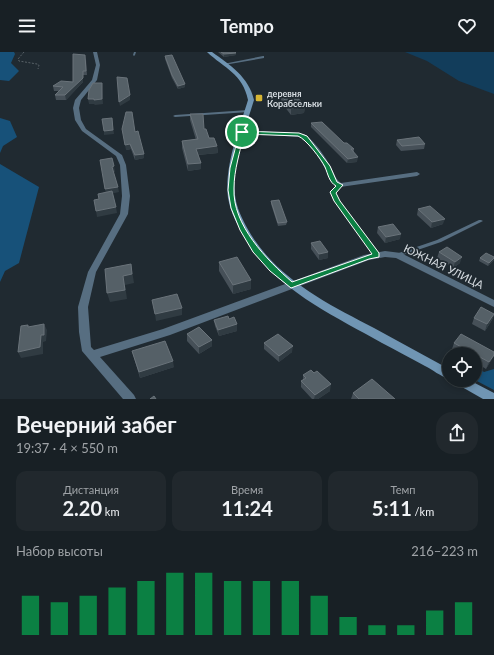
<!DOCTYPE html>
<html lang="ru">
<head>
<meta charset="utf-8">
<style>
  body { margin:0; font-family:Lato,sans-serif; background:#21282d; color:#f1f3f6; height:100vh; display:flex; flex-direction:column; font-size:15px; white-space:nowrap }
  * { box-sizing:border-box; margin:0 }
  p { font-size:13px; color:#9fa3a7 }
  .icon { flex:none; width:22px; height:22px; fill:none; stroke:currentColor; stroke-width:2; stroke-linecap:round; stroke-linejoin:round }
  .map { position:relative; height:347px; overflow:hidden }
  .side { display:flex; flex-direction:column; background:#182025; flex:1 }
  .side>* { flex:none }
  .tools { position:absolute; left:442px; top:295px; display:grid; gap:8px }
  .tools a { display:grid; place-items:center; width:40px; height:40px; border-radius:50%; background:#182025; box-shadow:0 2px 6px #0003,0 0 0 1px #363e42; font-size:20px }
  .pin { position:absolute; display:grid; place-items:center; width:34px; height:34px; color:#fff; margin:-17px; border:2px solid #fff; border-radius:50%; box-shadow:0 1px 4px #0007 }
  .round { display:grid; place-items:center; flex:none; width:42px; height:42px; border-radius:16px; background:#21282d }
  .summary { display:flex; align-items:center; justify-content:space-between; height:68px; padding:0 16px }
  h1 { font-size:22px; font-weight:700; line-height:30px }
  .metrics { display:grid; grid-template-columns:repeat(3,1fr); gap:6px; height:68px; padding:4px 16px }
  .metrics div { display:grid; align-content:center; border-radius:10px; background:#21282d; text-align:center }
  .metrics b { font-size:20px; font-weight:700 }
  .metrics small { font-size:11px; font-weight:400 }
  .metrics p { font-size:11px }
  .chart { height:112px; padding:8px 16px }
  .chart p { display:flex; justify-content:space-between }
  .chart svg { width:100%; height:72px; margin-top:4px; stroke:#0b8043; stroke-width:6 }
  header { display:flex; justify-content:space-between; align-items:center; height:52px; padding:0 16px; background:#182025; font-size:18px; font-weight:700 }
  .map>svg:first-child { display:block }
  .green { fill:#123d5b }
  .forest { fill:#175179 }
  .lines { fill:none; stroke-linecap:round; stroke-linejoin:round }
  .path { stroke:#596268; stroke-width:1; stroke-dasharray:2 1.5; stroke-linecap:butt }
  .service { fill:#576e81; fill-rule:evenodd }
  .minor { fill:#576e81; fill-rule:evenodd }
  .secondary { fill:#7095b3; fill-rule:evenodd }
  .wall { fill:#465058 }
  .shaded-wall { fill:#303b42 }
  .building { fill:#556067; stroke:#6a737a }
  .route { fill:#0b8043; stroke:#fff; fill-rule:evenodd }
  .poi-dot { fill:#d6b534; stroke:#202a31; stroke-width:1.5 }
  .labels { text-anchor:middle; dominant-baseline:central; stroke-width:3.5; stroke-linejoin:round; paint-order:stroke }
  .far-poi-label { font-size:9px; font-weight:bold; fill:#d6dce1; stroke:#202a31; text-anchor:start }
  .street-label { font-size:11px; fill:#d6dce1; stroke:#202a31 }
</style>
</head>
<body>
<header><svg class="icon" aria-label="menu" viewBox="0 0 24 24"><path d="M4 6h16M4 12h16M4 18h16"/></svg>Tempo<svg class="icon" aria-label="heart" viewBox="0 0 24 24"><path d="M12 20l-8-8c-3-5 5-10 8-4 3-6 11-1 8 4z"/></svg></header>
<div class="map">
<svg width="494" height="347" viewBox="0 0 494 347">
  <rect width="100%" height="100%" fill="#202a31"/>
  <path class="green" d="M405,0h89v42l-35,-13 -32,-20z"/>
  <path class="forest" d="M0,0h14l1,2 -4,9 8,8 -10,10 -9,-1z
    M0,66l10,3 7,16 -14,9 -3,7z
    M0,112l39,23 -20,76 -14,8 -5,11z
    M475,314l9,6 10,-3v21l-19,-10z"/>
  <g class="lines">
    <path class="path" d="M24,0l-6,7 1,2 18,3 2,1 -1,4"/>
    <path class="service" d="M134,0h2l-1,3 -1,1 -1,-1z
      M263,4h1v2l-40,7 -1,-1z
      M248,58h1v2l-74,5 -2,-1 2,-1z
      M338,132h4v1l-7,7 4,9 40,53 1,1 -1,1h-4l-40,-55 -4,-9z
      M479,168h2l2,1 -42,21 -41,14h-4l-1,-1 1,-1 41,-14z"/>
    <path class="minor" d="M93,0h4l3,13 -3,15 -16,20 -2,8 2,12 5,9 36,26 4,10 4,31 -2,18 -32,58 -8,35 3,40 3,3 69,-21 201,-74 21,-4 16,2 93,47v7l-98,-49 -11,-1 -16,3 -199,75 -70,22 34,38 2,4h-13l-41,-48 -3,-19 -1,-25 10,-35 32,-58 2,-18 -2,-31 -4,-9 -34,-25 -7,-11 -2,-12 2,-8 17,-20 4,-15z
      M242,78l62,4c10,7 19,19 25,30 5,7 5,14 12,19l76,-11 3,2 -3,2 -77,11c-12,-3 -11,-13 -17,-22 -5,-10 -14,-21 -23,-28l-60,-4 -1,-1z"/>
    <path class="secondary" d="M207,0h5c18,13 37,25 42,48 -9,30 -23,63 -19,95 1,11 6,21 11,31 27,51 80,77 128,102 25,14 50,27 75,41v10c-9,-3 -16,-9 -24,-13 -15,-8 -29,-16 -43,-23 -53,-30 -114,-57 -142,-114 -6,-10 -10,-20 -12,-31 -4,-31 11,-69 20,-98 -5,-26 -24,-32 -41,-48z
      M453,328h16l25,13v6h-11l-28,-16z"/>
  </g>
  <path class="wall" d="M218,0h17l1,3 -12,2z
    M165,4l20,31 -7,2 -6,-11 -7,-19z
    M86,7l1,16h-4v7l-17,18h-10l-1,-5 4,-4h-5l-1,-5 20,-4z
    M281,43l24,11 -1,7 -13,2 -10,-13z
    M190,62l14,15 5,9 8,8 1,7 -20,2 3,8v6l-13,2 -6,-23v-7l14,-1 -6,-20z
    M311,71l43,26v4l3,9 -10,1 -36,-36z
    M135,80l9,26 -9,2 -4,-11 -5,1z
    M397,88l28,4 -1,5 -23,2 -5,-6z
    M271,149l16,21 -1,3 -8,1 -7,-22z
    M418,157l25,15 -12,4 -14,-13z
    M378,175l22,12 -15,4 -8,-10z
    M311,191l17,9v6l-9,2 -8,-11z
    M439,200l21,11 -7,5 -16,-10z
    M480,206l14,2 -6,6 -9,-5z
    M219,210l32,27 -18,5 -14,-23z
    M494,263l-2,5 -7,11 -13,-7 2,-6z
    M229,267l8,5v7l-18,5 -4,-10 -1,-6z
    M187,282l25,6v6l-13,8 -12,-13z
    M264,291l28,9 -13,10 -15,-13z
    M454,291l40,9v4l-2,3 -6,10 -11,-7v-8h-14l-9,-5z
    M132,299l42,16 -34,11z
    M303,323l27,16 -12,8h-6l-11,-12v-6l2,-1z
    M353,341l42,6h-44z"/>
  <path class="shaded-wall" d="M236,1v2l-12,2v-3z
    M83,19v11l-17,18 -1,-5z
    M102,31v5l1,16 -8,1 -1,-1h-5l-1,-5z
    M185,32v3l-7,2v-3z
    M130,43v5l-10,6 -1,-4z
    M305,54l-1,7 -13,2v-7z
    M112,66l2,16 -10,1v-4z
    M130,92l1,5 -5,1 -1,-5z
    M217,94l1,7 -21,2 -1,-6z
    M144,102v4l-9,2v-5z
    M358,105l-1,5 -10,1 1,-4z
    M201,111v6l-13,2v-7z
    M114,114l1,6h-2l-1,-5z
    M118,135l1,5 -13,3 -1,-6z
    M116,155l1,6 -20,4 -1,-6z
    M445,167l-2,5 -12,4 1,-6z
    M401,182l-1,5 -15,4 1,-6z
    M328,200v6l-9,2v-6z
    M462,205l-2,6 -7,5 2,-6z
    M494,206v2l-6,6 1,-3z
    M131,212l3,19 -9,2 2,14 -17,3 -3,-9 16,-17z
    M251,228v9l-18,5v-9z
    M182,256v7l-26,6 -1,-7z
    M494,262l-2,6 -7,11 2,-7z
    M44,272l3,6 -1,11 -3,1v12l-22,4 -3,-6 23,-17z
    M237,272v7l-18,5 -1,-6z
    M212,288v6l-13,8v-7z
    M293,294l-1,6 -13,10v-6z
    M494,303l-2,4 -6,10 3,-7z
    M173,309l1,6 -34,11 -1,-6z
    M331,332l-1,7 -12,8h-4l1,-4z"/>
  <path class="building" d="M221,0h14l1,1 -12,1z
    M73,2l12,1 1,16h-3v7l-18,17h-10l8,-8 -10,-1 8,-5 12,1z
    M172,3l13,29 -7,2 -6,-11 -7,-19z
    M117,25l10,1 3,17 -11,7z
    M93,31h9v16l-8,1v-1h-6l1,-9z
    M294,42l11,12 -14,2 -10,-13z
    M126,60h6l3,20 3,-1 1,4 5,19 -9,1 -5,-11 -5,1 -3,-16z
    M190,62h13l1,15h2l3,9h5l3,8 -21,3 5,14 -13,1 -6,-23 16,-2z
    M112,66l1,12 -9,1 -2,-12z
    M322,70l22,21h3l7,6h-3l7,8 -10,2 -37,-36z
    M419,85l6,7 -23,2 -5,-6z
    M112,106l2,8 -2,1 6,20 -13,2 -5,-29z
    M112,139l4,16 -20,4 -2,-11 5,-1 -1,-5z
    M279,148l8,22 -9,1 -7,-22z
    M430,154l15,13 -13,3 -14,-13z
    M393,172l8,10 -15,3 -8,-10z
    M320,189l8,11 -9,2 -8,-11z
    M447,195l15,10 -7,5 -16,-10z
    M486,201l8,4v1l-5,5 -9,-5z
    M237,205l14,23 -18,5 -14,-23z
    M131,212l1,10 -9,2 2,14 -18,3 -2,-24z
    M177,242l5,14 -27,6 -3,-14z
    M481,255l13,7 -7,10 -13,-6z
    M228,264l1,3 5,-2 3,7 -19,6 -4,-10z
    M44,272v11h-3l-1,12 -22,5 3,-26 7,-1v2z
    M199,275l13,13 -13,7 -12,-13z
    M278,282l15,12 -14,10 -15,-13z
    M461,282l33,18v3l-5,7 -35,-19z
    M165,289l8,20 -34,11 -7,-21z
    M311,318l3,3 3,-2 14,13 -16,11 -14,-14 5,-3 -3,-3z
    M372,327l23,20h-36l-6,-6z
    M154,344l2,3h-6z"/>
  <path class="route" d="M240,79l59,2 8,3 23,30 7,16 6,3 -7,8 4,8 39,52v4l-10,2 -78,29 -21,-17 -17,-19 -13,-22 -9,-22 -3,-18 2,-22zM244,82l54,2c8,3 23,23 27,31 3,7 4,15 11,19l-6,6 4,9 38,53 -80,28c-25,-22 -60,-57 -58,-94 0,-18 6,-36 10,-54z"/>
  <rect class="poi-dot" x="255" y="42" width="8" height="8" rx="2"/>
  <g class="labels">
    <g class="far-poi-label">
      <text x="267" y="41">деревня<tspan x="267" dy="10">Корабсельки</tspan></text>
    </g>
    <g class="street-label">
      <text transform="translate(444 214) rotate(26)">ЮЖНАЯ УЛИЦА</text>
    </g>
  </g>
</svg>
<div class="tools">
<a><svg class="icon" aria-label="locate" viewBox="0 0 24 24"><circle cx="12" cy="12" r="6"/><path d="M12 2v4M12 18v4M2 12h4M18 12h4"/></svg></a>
</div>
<div class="pin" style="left:242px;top:80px;background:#1e9e55"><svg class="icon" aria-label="arrive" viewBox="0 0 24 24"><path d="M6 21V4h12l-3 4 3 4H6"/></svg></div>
</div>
<section class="side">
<div class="summary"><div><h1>Вечерний забег</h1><p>19:37 · 4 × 550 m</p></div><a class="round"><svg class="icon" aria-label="share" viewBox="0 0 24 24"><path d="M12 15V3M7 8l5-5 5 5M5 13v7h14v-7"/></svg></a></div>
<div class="metrics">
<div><p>Дистанция</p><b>2.20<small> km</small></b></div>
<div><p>Время</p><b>11:24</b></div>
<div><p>Темп</p><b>5:11<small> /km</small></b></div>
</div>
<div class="chart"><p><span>Набор высоты</span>216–223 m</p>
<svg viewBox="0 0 160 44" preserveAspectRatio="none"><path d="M5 44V20M15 44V24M25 44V20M35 44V15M45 44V11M55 44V6M65 44V6M75 44V11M85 44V11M95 44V11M105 44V20M115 44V33M125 44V38M135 44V38M145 44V29M155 44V24"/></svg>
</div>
</section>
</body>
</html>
